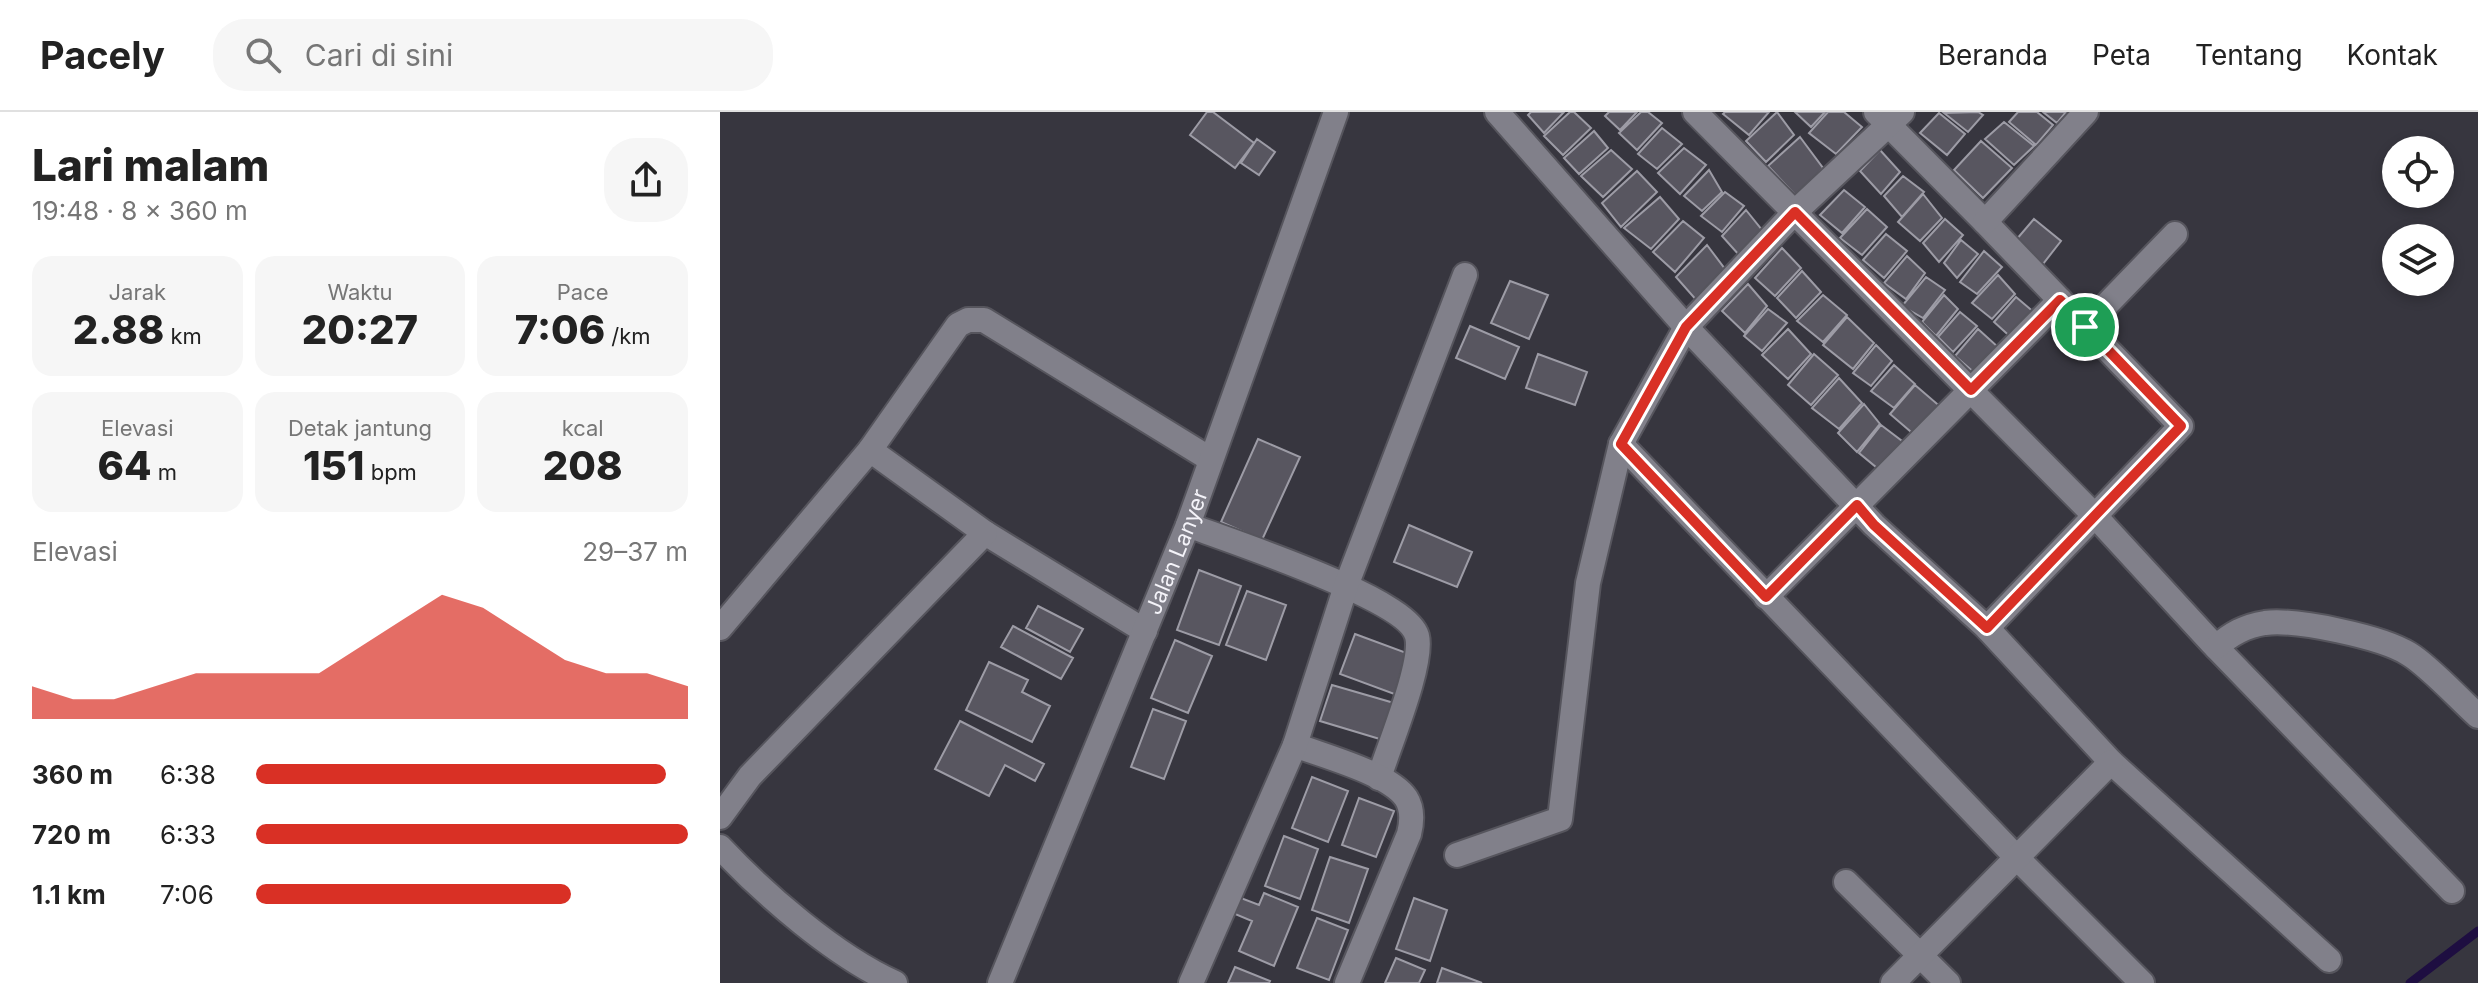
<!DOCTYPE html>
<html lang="id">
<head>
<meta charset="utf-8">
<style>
  body { margin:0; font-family:Inter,sans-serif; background:#f6f6f6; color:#222; height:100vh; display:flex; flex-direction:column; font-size:30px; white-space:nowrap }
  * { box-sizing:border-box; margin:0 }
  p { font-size:26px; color:#767676 }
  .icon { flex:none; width:44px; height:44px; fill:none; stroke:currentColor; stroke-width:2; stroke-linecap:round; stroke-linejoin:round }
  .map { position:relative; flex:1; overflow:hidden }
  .panel { display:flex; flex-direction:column; background:#fff; width:720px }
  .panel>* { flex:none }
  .controls { position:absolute; left:1662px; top:24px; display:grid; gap:16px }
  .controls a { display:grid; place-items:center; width:72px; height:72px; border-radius:50%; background:#fff; box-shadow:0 4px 12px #0003; font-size:40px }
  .pin { position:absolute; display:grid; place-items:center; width:68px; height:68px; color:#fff; margin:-34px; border:4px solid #fff; border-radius:50%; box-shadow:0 2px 8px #0007 }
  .round { display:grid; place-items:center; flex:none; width:84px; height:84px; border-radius:32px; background:#f6f6f6 }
  .headline { display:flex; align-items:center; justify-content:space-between; height:136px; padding:0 32px }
  h1 { font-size:44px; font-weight:800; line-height:60px }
  .metrics { display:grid; grid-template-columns:repeat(3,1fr); gap:12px; height:136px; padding:8px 32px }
  .metrics div { display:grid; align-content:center; border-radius:20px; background:#f6f6f6; text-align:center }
  .metrics b { font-size:40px; font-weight:800 }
  .metrics small { font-size:22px; font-weight:400 }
  .metrics p { font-size:22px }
  .chart { height:224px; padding:16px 32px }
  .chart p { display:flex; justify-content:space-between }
  .chart svg { width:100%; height:144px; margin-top:8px; fill:#d93025; opacity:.7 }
  ul { padding:0 32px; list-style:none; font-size:26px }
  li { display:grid; grid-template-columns:128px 96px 1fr; align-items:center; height:60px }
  li i { height:20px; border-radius:10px; background:#d93025 }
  header { display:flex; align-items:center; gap:48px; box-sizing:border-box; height:112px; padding:0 40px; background:#fff; border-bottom:2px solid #e0e0e0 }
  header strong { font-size:38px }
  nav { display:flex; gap:44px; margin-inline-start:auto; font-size:28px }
  .search { width:560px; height:72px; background:#f6f6f6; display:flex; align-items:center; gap:20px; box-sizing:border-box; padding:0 28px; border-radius:32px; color:#767676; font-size:30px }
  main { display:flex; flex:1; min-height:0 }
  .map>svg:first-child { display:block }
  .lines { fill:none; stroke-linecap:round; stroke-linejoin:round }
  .stream { stroke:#1e0e41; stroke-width:9 }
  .building { fill:#585660; stroke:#9d9ca6; stroke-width:2 }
  .minor-casing { stroke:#56555d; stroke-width:28 }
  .minor { stroke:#81808a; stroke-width:24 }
  .route-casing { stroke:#fff; stroke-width:16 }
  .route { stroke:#d93025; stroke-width:10 }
  .labels { text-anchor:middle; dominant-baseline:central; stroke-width:6; stroke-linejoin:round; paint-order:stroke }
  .street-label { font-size:22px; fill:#f4f3f9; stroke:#1f1e22 }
</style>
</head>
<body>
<header>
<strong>Pacely</strong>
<div class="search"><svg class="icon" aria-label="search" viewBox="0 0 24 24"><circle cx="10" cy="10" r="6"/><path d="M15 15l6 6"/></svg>Cari di sini</div>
<nav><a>Beranda</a><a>Peta</a><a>Tentang</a><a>Kontak</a></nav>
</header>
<main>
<section class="panel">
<div class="headline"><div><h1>Lari malam</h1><p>19:48 · 8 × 360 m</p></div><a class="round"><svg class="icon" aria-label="share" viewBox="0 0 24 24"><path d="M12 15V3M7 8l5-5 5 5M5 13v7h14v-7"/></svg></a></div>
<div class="metrics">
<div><p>Jarak</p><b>2.88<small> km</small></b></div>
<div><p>Waktu</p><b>20:27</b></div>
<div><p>Pace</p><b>7:06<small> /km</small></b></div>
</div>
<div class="metrics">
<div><p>Elevasi</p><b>64<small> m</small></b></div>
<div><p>Detak jantung</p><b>151<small> bpm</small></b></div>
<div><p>kcal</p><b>208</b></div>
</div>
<div class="chart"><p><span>Elevasi</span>29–37 m</p>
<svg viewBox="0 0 160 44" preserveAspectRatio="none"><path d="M0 44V34L10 38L20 38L30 34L40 30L50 30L60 30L70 30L80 22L90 14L100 6L110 10L120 18L130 26L140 30L150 30L160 34V44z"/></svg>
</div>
<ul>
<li><b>360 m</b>6:38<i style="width:95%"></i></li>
<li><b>720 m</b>6:33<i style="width:100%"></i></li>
<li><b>1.1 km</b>7:06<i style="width:73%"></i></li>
</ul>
</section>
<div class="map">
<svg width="1758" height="871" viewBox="0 0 1758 871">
  <rect width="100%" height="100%" fill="#37363f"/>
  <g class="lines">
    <path class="stream" d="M1690,871l68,-52"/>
  </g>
  <path class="building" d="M487,0h6l41,31 -19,25 -45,-33z
    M811,0h33l-20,21 -16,-18z
    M850,0h4l17,16 -28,27 -19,-19z
    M889,0h28l-17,18 -15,-14z
    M921,0h7l14,11 -25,27 -18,-17z
    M1005,0h44l-20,23 -26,-21z
    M1057,0l17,23 -28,27 -20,-21z
    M1075,0h30l-14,15z
    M1108,0h16l18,15 -26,27 -27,-21z
    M1258,0l5,3 -15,17 -24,-19z
    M1298,0h19l16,13 -17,20 -27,-23z
    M1323,0h23l-9,11z
    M1219,1l26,21 -18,21 -27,-22z
    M1284,10l30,24 -20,19 -29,-26z
    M942,16l20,16 -25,25 -19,-15z
    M874,19l14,17 -29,26 -15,-16z
    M1080,25l23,31 -26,29 -29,-31z
    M537,27l18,13 -16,23 -18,-12z
    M1261,29l31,27 -29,30 -29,-28z
    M964,36l22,17 -26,29 -22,-21z
    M891,38l21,19 -29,28 -22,-21z
    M1160,38l20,22 -19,22 -21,-23z
    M989,58l13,22 -20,19 -18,-15z
    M917,59l20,21 -36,35 -19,-24z
    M1183,64l21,16 -22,25 -18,-21z
    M1124,78l21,17 -23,26 -22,-18z
    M1005,80l19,14 -22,26 -21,-16z
    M1203,82l19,24 -22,23 -22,-19z
    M940,85l19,22 -28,30 -27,-21z
    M1147,97l20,18 -25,28 -22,-17z
    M1026,98l16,20 -23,25 -17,-19z
    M1225,107l18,16 -24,27 -16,-19z
    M1314,107l27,22 -18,23 -27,-24z
    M963,109l21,17 -29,34 -22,-20z
    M1166,122l21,17 -23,27 -21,-18z
    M1241,128l17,14 -21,24 -13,-15z
    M987,133l18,24 -27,33 -22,-25z
    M1062,136l19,20 -26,28 -20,-18z
    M1264,139l18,16 -25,27 -17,-12z
    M1187,144l18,17 -19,26 -22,-16z
    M1082,159l19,21 -25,26 -19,-20z
    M1278,163l17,19 -23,25 -20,-16z
    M1206,165l19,13 -22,28 -21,-12z
    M790,169l38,14 -19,44 -38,-16z
    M1028,172l19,22 -22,27 -23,-22z
    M1103,183l24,20 -24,27 -26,-21z
    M1224,183l14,14 -22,27 -14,-14z
    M1296,185l20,17 -22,26 -20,-18z
    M1048,197l19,14 -25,28 -18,-15z
    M1240,200l17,14 -24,26 -15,-15z
    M1127,205l27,26 -21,26 -30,-24z
    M750,214l49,21 -14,32 -49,-21z
    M1068,217l23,25 -23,25 -26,-24z
    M1258,217l20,18 -22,27 -21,-18z
    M1156,233l16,16 -21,25 -18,-13z
    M818,242l49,18 -12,33 -49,-17z
    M1094,242l24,21 -27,30 -23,-20z
    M1174,253l21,19 -21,24 -23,-17z
    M1119,266l23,25 -23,26 -27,-21z
    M1195,273l28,24 -26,28 -27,-23z
    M1144,292l16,20 -23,28 -19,-19z
    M1161,313l25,19 -24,28 -23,-19z
    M538,327l42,18 -38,83 -41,-18z
    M689,413l63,27 -15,35 -63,-25z
    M479,458l42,16 -22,59 -42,-15z
    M527,479l39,14 -20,55 -40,-15z
    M318,494l45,23 -13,23 -44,-24z
    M293,514l60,32 -12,21 -60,-32z
    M635,522l57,21 -15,40 -57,-21z
    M455,528l37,16 -24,57 -37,-15z
    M269,550l39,18 -6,12 28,14 -18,36 -66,-32z
    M612,573l62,18 -11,37 -63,-19z
    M433,597l33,12 -22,58 -33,-12z
    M240,609l84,43 -9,17 -30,-16 -16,31 -54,-27z
    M592,665l36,14 -20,51 -36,-14z
    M639,686l35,13 -18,46 -34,-12z
    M564,724l34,13 -18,50 -35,-13z
    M610,745l38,12 -19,54 -37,-13z
    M544,781l34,14 -24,59 -35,-15 13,-30 -17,-7 6,-16 18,7z
    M694,786l33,12 -17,51 -34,-12z
    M597,806l31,12 -19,50 -32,-12z
    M676,846l29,12 -6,13h-34z
    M515,855l35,14 -1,2h-41z
    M722,856l40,15h-45z"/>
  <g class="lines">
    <g class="minor-casing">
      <g id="minor">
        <path d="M777,0l189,215 188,198 113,103 124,134 218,198"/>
        <path d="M975,0l401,405 115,125 241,249"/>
        <path d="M1156,0l109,110 196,204 -194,202"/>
        <path d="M1265,110l101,-110"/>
        <path d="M1365,215l90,-93"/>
        <path d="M901,332l397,415 124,124"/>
        <path d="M468,413c41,16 219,73 229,111 7,27 -29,112 -38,142"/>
        <path d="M265,421l160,98"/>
        <path d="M1046,485l294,-297"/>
        <path d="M0,516l150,-178"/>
        <path d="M1496,535c15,-13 29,-21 49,-24 32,-4 117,14 144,31 20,12 50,45 69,62"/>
        <path d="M575,633c28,11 94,28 111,53 7,11 6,24 3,36l-62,149"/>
        <path d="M0,705l30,-41 235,-243 -115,-83 88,-125 10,-5h16l226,139"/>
        <path d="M0,735c45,48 115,109 175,136"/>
        <path d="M737,743l103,-36 28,-236 33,-139 65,-117 109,-115 107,-100"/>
        <path d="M1126,770l102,101"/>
        <path id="s1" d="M280,871l188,-458 148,-413"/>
        <path d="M471,871l104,-238 51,-159 119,-311"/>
        <path d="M1173,871l218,-221"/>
      </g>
    </g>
    <use href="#minor" class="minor"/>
  </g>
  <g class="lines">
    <g class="route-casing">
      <path id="route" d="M1075,100l176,178 89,-90 121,126 -194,202 -113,-103 -17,-20 -91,92 -145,-153 65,-117z"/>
    </g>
    <use href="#route" class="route"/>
  </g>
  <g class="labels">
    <g class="street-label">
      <text stroke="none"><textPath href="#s1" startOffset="466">Jalan Lanyer</textPath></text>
    </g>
  </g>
</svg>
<div class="controls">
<a><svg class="icon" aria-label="locate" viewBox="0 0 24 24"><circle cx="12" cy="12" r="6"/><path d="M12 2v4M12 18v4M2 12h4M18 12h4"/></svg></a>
<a><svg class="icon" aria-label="layers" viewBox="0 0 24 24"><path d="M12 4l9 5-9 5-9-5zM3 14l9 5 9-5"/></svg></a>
</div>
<div class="pin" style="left:1365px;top:215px;background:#1e9e55"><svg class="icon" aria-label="arrive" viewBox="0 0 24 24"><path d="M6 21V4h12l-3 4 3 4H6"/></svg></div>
</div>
</main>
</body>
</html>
